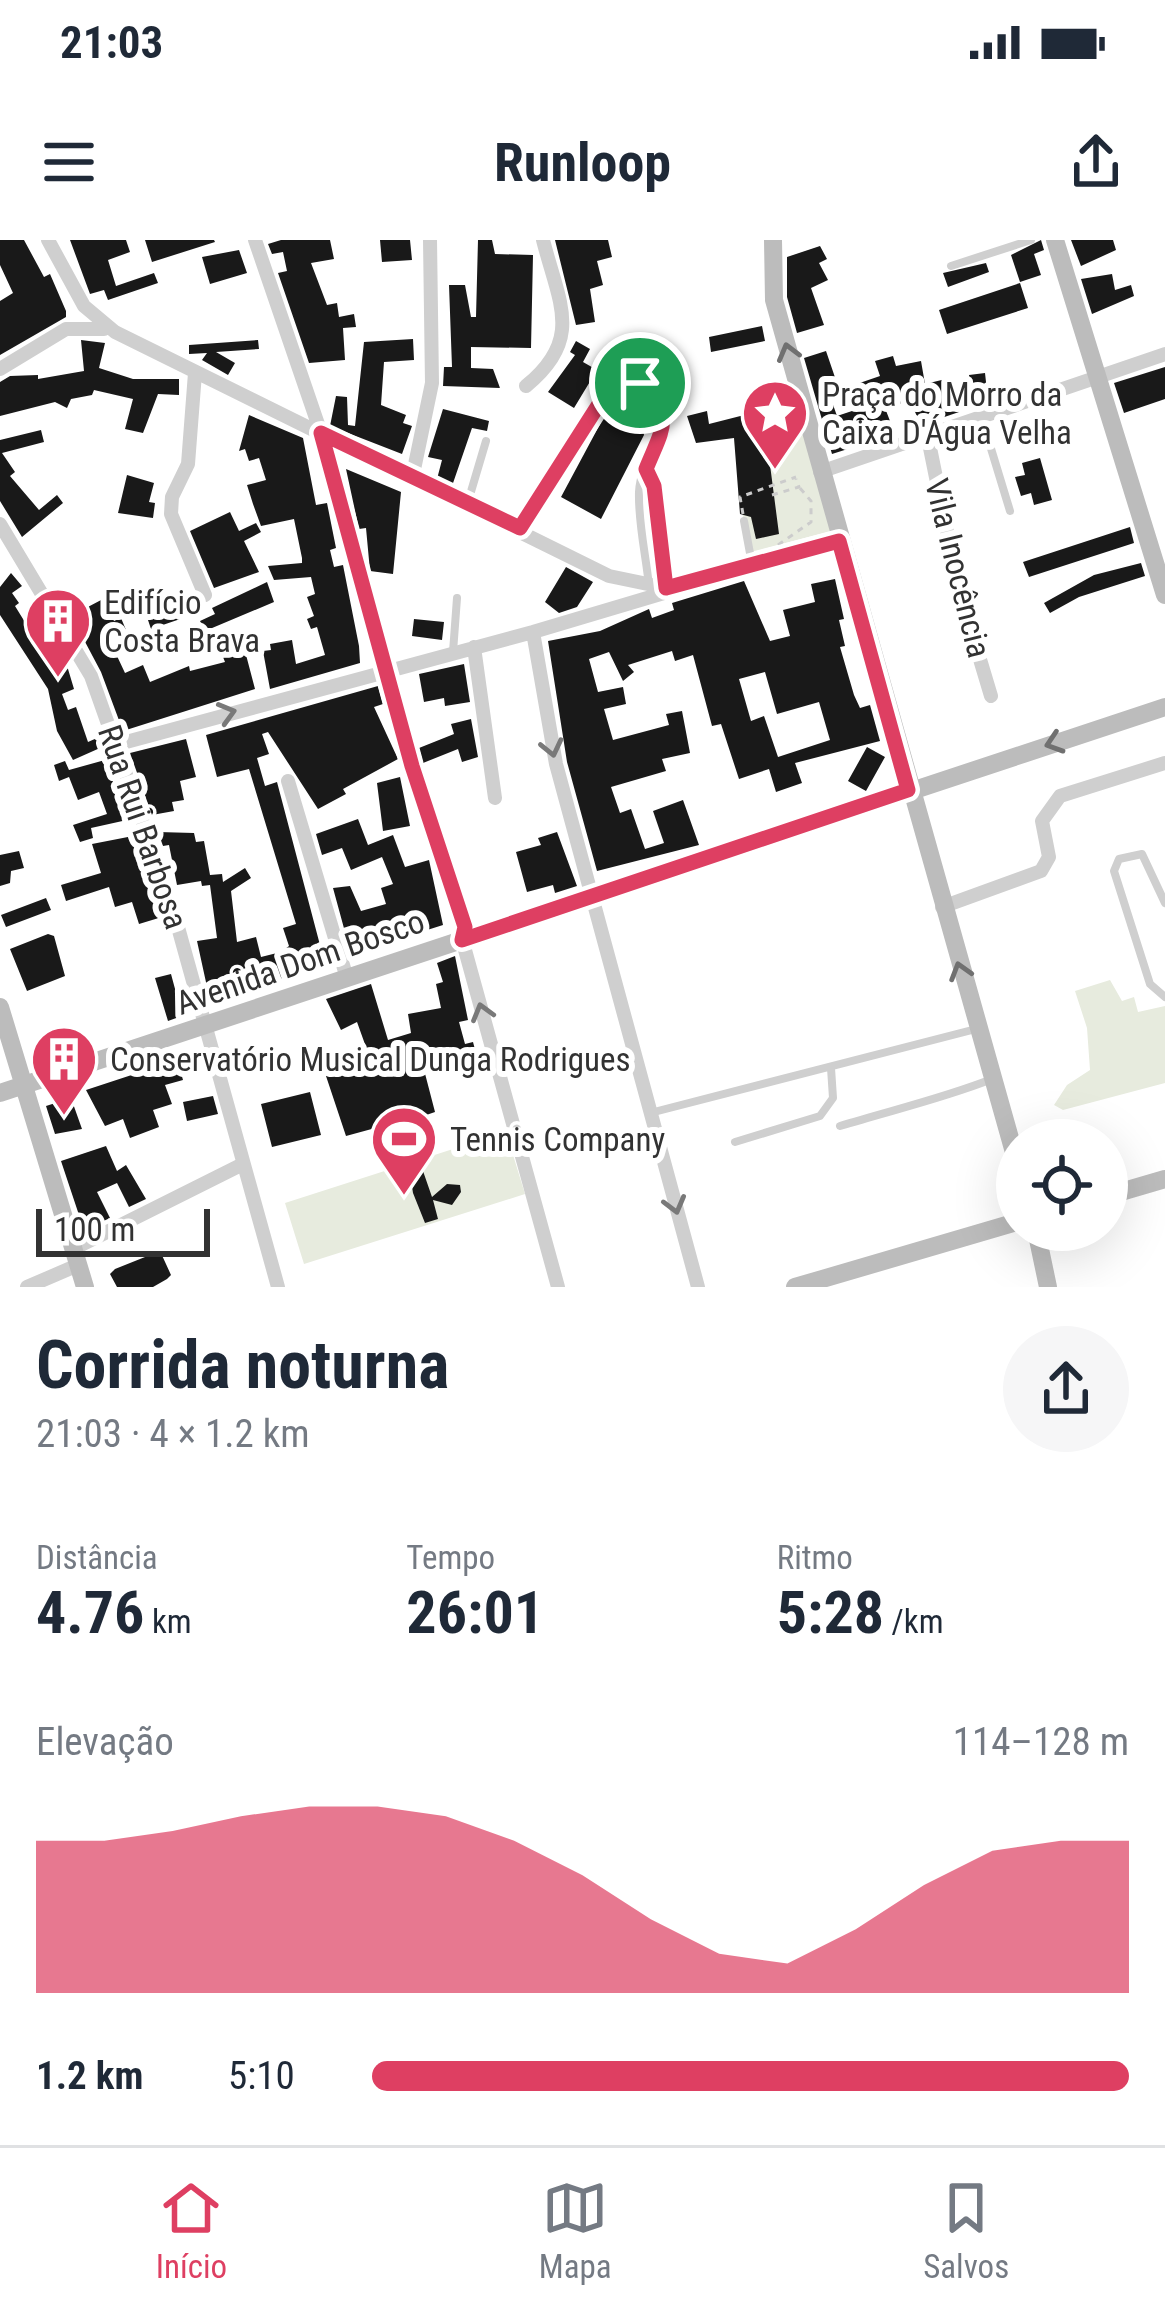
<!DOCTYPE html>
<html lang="pt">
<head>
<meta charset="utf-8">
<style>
  body { margin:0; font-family:"Roboto Condensed",sans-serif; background:#f6f6f7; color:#1f2937; height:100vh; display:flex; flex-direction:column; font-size:45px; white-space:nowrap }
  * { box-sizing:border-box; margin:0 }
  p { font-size:39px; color:#747a83 }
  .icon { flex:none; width:66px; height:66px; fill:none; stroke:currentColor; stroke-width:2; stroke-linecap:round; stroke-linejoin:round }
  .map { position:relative; height:1047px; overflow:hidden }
  .panel { display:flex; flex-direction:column; background:#fff; flex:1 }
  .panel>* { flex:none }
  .controls { position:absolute; left:996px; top:879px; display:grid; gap:24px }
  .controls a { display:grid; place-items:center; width:132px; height:132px; border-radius:50%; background:#fff; box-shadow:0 12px 48px #0002; font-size:60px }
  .scale { position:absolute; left:36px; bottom:30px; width:174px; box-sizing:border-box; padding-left:12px; border:6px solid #323232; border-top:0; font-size:33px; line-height:42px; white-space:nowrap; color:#323232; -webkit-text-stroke:9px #fff; paint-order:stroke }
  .pin { position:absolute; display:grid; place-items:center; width:102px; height:102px; color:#fff; margin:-51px; border:6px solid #fff; border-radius:50%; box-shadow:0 3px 12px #0007 }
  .round { display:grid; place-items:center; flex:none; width:126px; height:126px; border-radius:63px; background:#f6f6f7 }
  .summary { display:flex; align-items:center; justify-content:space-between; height:204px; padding:0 36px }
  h1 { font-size:66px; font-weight:700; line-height:90px }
  .metrics { display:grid; grid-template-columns:repeat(3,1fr); gap:18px; height:204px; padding:12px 36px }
  .metrics div { display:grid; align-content:center }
  .metrics b { font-size:60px; font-weight:700 }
  .metrics small { font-size:33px; font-weight:400 }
  .metrics p { font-size:33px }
  .chart { height:336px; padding:24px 36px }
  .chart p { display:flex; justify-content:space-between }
  .chart svg { width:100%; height:216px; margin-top:12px; fill:#de3f62; opacity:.7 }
  ul { padding:0 36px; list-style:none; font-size:39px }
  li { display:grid; grid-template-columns:192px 144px 1fr; align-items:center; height:90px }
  li i { height:30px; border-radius:15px; background:#de3f62 }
  .status { display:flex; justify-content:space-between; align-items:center; height:84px; padding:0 60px; background:#fff; direction:ltr }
  .status svg { height:33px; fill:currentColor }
  header { display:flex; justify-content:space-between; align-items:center; height:156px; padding:0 36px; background:#fff; font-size:54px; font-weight:700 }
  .tabs { display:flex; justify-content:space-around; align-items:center; height:168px; border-top:3px solid #e0e1e3; background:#fff; font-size:33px; color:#747a83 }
  .tabs a { display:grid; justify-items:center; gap:6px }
  .tabs .active { color:#de3f62 }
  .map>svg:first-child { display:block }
  .green { fill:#e7ebde }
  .building { fill:#191919; fill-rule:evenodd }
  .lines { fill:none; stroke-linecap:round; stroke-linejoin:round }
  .path { stroke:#ccc; stroke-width:3; stroke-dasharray:6 6; stroke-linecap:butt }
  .lane { stroke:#cfcfcf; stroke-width:8 }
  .street { stroke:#cfcfcf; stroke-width:14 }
  .secondary { stroke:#bcbcbc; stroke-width:18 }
  .oneway { stroke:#707070 }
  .oneway2 { stroke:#797979 }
  .route-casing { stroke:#fff; stroke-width:24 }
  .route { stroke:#de3f62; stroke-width:15 }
  .labels { text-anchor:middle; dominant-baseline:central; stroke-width:12; stroke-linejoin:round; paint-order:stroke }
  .poi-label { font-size:33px; fill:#323232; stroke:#fff; text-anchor:start }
  .street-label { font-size:33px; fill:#323232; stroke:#fff }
</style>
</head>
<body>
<div class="status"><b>21:03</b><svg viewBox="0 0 49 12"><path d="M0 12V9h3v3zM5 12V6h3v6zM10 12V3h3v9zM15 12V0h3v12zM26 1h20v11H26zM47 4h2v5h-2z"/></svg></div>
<header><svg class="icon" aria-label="menu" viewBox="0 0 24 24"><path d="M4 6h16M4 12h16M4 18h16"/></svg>Runloop<svg class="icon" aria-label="share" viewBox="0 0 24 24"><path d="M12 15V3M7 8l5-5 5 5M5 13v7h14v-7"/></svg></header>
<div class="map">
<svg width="1165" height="1047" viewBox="0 0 1165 1047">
  <rect width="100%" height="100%" fill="#fff"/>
  <path class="green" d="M804,189l28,102 -85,22 -13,-115z
    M1110,740l12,21 12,-4 4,15 27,-6v77l-102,27 -9,-5 13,-20 23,-15 -3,-42 -12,-37z
    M506,892l19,62 -221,70 -19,-61z"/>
  <path class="building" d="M0,0h24l20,37 6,-3 16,37v6l-66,38v-54l13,-8 -13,-28z
    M70,0h56l4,12 -22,8 8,26 38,-13 4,10 -50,17 -4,-10 -14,4z
    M145,0h69l1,2 -63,20z
    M281,0h49l4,19 -23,4 16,42 10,-2 2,14 15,-3 2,13 -13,1 2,32 -36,3 -31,-90 9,-2 -4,-19 -11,2 -4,-10z
    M380,0h30l2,20 -30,2z
    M478,0h14l3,14 38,1 -2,93 -60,-1v21l22,1 7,19 -57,-2 1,-19h8l-3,-82h16l6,32h5z
    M555,0h53l4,17 -15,4 6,24 -13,4 5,33 -19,3z
    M1041,0l3,10 -10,4 7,21 -21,7 -9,-27z
    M1071,0h42l3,10 -35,16z
    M820,6l7,13 -8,4 9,17 -17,8 13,37 -27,8 -10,-36v-40z
    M239,10l8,23 -37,11 -8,-27z
    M986,23l3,9 -41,15 -5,-14z
    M1112,34l3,16 16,-5 3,11 -42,18 -11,-35z
    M1020,43l8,25 -81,26 -8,-24z
    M762,86l3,15 -54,11 -2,-15z
    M413,99l1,21 -30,2 -3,43 25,10 -3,8 9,3 -10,28 -72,-28 6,-30 11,1 1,28 7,1 9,-84z
    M81,100l24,3 -6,25 34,11h46v16l-21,-1 -15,39 -18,-4 8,-30 -39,-9 -2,5 -21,4 -4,9 -12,-6 -55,14v-34l10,-6 28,-1v4l46,-8z
    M258,100l1,9 -43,3 19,11 -7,12 -26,-15 5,-7 -18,1v-9z
    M576,101l14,8 -7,13 14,8 -23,38 -26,-16 27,-37 -5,-3z
    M826,111l15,44 -10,4 6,17 18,-6 -7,-23 32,-11 -5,-15 18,-5 3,10 25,-5 4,23 25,-6 9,34 -38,13 -11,-24 -25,7 10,26 -63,20 -28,-96z
    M1165,127v32l-41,14 -10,-30z
    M985,133l3,27 -17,2 -2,-27z
    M784,165l9,26 -27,3 13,100 -23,5 -5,-22 -11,-3 -6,-76 -38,5 -9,-27 20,-5 2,13z
    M627,166l13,8 4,21 -43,84 -40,-22 45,-84z
    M443,169l46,12 -2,10 -15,-3 -20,58 -15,-7 5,-19 -14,-3z
    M249,175l54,23 13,67 11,-2 9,45 -6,2 4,17 9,-2 16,81 1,17 -90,26 -7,-38 8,-1 -1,-6 22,-4 4,24 29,-9 -8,-28 -6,2 -4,-10 7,-3 -7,-19 8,-3 -4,-17 -37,3 -6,-14 34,-3v-5l-8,-39 -33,7 -8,-22 -6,-19 19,-5 -7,-22 -10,3 -4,-12 -6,2z
    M41,190l3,12 -42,11 13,19 -5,4 29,34 18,-15 6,8 -41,34 -22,-36v-61z
    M1040,218l12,42 -18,5 -3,-12 -10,3 -6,-19 10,-2 -3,-12z
    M346,229l55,23 -8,82 -23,-3 -4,-43 -7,1z
    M127,235l27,8 -5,19 6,1 -2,15 -35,-5z
    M230,272l9,19 17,-8 5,9 -17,9 15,31 -45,16 -24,-57z
    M1130,287l4,16 -105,34 -6,-15z
    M1141,323l4,13 -66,21 -29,16 -6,-10 50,-28z
    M566,327l27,15 -16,25 -18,6 -14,-11z
    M11,333l11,13 -10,7 7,10 -4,3 37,60 10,-4 6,7 6,20 -12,5 6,16 8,-3 12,35 9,-4 3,10 -27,12 -16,-29 -9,-42 -48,-74v-28z
    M835,339l9,40 -5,1 6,26 -5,1 14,48 6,13 10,-3 10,36 -85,22 7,20 -26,9 -7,-23 -30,10 -18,-55 -9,2 -19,-71 -18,6 -3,-10 -44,14 6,7 -11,9 -14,-29 -20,7 9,33 25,-5 3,17 -22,5 9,31 56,-15 -3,-11 16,-3 8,42 -28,6 4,12 -55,16 9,26 11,-4 14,40 19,-6 -11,-32 30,-11 16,45 -102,26 -30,-109 -19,-121 52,-10 49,-22 3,9 22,-8 -2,-7 72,-22 26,60 20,-5 -7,-26 32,-8 -4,-18zM765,432l12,42 42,-12 11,38 -52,17 -14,-41 -13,5 -12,-42z
    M267,342l7,20 -69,29 -5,-10 15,-7 -3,-6z
    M78,357l6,12 19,-10 11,22 7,-3 13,31 -17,7 8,17 18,-8 7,17 39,-16 1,5 35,-9 -2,-5 22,-6 10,38 -132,42 -22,-59 -36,-68z
    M183,357l6,19 -38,13 -6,-18z
    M414,379l30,3 -2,18 -30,-4z
    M464,424l6,38 -25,4 -1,-8 -20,4 -5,-28z
    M378,446l5,18 -9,3 24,52 -55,30 3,5 -28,15 -50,-77 -6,2 7,20 -12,4 8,28 12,-4 48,182 -81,27 -35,5 -12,-55 20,-3 -7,-53 -8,1 -1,-5 -24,4 -8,-40 -6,1 -5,-14 36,1 2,9 8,-1 6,34 12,-1 1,8 22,-14 6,10 -20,13 6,51 19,-5 5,20 20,-5 8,-6 -6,-18 13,-4 -47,-155 -32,8 -11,-42z
    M471,479l7,38 -16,5 -4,-13 -35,14 -4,-15 35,-14 -3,-10z
    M186,499l10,38 -16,4 4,19 -12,2 2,9 -22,4 -22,-62z
    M867,507l18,10 -19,34 -18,-10z
    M105,520l22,60 -36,8 2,10 -13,4 -7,-17 34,-11 -8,-22 -21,8 -9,-23 -10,4 -5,-16 11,-4 4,9z
    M400,537l10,49 -27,5 -6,-48z
    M358,579l10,26 25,-10 12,32 24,-7 14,65 -92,29 -18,-66 17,-2 11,25 25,-7 -5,-16 12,-4 -11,-27 -31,13 -9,-22 -20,7 -6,-21z
    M557,592l20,54 -22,7 -2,-8 -26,7 -11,-40 25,-7 -3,-7z
    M133,596l29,81 -23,7 -7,-22 -17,5 -6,-20 -43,14 -5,-16 40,-12 -9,-29z
    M19,611l5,17 -13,3 -1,12 -10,3v-31z
    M46,658l5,12 -45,17 -5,-12z
    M48,694l6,2 11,40 -38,15 -17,-42z
    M455,716l13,64 -9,2 6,22 8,-2 4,15 -21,6 -3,-9 -31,8 13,50 -29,10 26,75 15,-13 13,1 1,7 -9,13 -19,-5 5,19 -13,4 -12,-30 -6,-39 -15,6 -13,-33 -33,9 -20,-60 45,-15 -14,-39 -16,8 -15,-31 45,-15 17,56 23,-7 -3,-19 33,-6 -5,-24 7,-2 -6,-19z
    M171,734l7,26 8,-3 4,16 -22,8 -13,-43z
    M159,826l2,6 18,-6 4,14 -18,5 7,19 -19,6 6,17 -29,11 -7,-19 -18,7 -19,-36z
    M310,852l11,43 -49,12 -11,-43z
    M213,856l5,18 -31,7 -4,-19z
    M71,858l11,31 -27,5 -9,-28z
    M106,906l11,25 9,-6 20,34 -17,8 -12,-24 -20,9 13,26 -26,12 -23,-69z
    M160,1011l11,24 -4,4 -14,8h-36l-7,-13 5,-5z"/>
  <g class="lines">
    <path class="path" d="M772,255l27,-8 -3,-8
      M743,274l-3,-17 56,-20
      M778,305l33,-23v-21l-12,-14"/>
    <path class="lane" d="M951,26l80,-26
      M982,179l28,92
      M647,230l7,16 12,102
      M467,265l19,-64
      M744,281l8,43
      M520,288l81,-127 18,-14 21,-4c50,47 2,59 -1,109 -1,30 7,64 10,94
      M453,412l4,-54
      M1165,663l-23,-49 -23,5 -5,12 36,113 15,13
      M650,873l326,-84
      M840,886c52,-16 101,-27 152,-47
      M735,902l85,-26 13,-18 -2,-30"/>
    <path class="street" d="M48,0l36,66 31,26 494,244 58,12
      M255,0l66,193 91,333 53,161 -3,12 96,348
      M0,129l66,-40h38
      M195,133l-7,91 -16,33 -1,17 34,81
      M526,146c58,-47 33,-83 17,-146
      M928,198l30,148 33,110
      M820,232l345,-118
      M412,239l20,-96 -2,-143
      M0,284l91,152 80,226 107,385
      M533,392l23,132 142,523
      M474,407l21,151
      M115,505l418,-113 306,-91
      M288,541l58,194
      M942,667l99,-36 8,-14 -7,-36 18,-25 105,-33
      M73,1009l170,-85
      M27,1047l51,-22"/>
    <path class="secondary" d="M773,0l1,60 243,863
      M1055,0l110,355
      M0,767l85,280
      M0,853l1165,-386
      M1107,956l58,-17
      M1036,990l12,57
      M795,1047l222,-65"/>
  </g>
  <defs><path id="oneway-chevron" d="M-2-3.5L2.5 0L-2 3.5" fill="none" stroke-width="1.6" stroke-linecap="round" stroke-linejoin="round" transform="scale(3)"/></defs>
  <g class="oneway">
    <use href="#oneway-chevron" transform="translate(788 112) rotate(-105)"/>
    <use href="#oneway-chevron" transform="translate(1054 503) rotate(162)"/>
    <use href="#oneway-chevron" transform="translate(960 731) rotate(-107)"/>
  </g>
  <g class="oneway2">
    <use href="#oneway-chevron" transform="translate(227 473) rotate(-16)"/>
    <use href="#oneway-chevron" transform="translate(552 508) rotate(77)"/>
    <use href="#oneway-chevron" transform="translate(482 772) rotate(-106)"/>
    <use href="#oneway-chevron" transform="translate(675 965) rotate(75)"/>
  </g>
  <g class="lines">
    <g class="route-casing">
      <path id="route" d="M640,143c36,33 22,46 6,86l8,17 12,102 173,-47 69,249 -446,150 3,-13 -53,-161 -91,-333 199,95 81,-127 18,-14z"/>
    </g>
    <use href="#route" class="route"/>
  </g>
  <defs>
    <g id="sight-pin" transform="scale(3.45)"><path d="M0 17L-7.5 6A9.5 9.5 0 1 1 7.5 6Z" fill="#de3f62" stroke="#fff"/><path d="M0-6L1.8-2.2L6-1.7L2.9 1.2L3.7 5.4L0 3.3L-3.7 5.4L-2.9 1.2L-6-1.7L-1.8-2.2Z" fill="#fff"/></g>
    <g id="building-pin" transform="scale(3.45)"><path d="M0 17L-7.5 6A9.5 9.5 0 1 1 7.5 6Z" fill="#de3f62" stroke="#fff"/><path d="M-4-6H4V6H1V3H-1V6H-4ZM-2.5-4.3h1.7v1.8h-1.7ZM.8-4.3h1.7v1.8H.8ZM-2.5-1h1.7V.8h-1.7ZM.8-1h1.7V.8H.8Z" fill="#fff"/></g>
    <g id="stadium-pin" transform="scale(3.45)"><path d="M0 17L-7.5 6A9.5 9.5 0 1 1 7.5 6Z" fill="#de3f62" stroke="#fff"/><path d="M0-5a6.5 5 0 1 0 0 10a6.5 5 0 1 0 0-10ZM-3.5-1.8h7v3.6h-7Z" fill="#fff"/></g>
  </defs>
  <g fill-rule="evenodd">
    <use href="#sight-pin" x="775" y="173"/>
    <use href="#building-pin" x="58" y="381"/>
    <use href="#building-pin" x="64" y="819"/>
    <use href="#stadium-pin" x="404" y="899"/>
  </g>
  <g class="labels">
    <g class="poi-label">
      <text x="822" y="154">Praça do Morro da<tspan x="822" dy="38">Caixa D'Água Velha</tspan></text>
      <text x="104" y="362">Edifício<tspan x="104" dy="38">Costa Brava</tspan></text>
      <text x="110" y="819">Conservatório Musical Dunga Rodrigues</text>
      <text x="450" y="899">Tennis Company</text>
    </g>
    <g class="street-label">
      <text transform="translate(958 328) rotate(76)">Vila Inocência</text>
      <text transform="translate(143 587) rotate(71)">Rua Rui Barbosa</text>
      <text transform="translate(300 722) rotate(-19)">Avenida Dom Bosco</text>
    </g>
  </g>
</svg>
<div class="controls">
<a><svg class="icon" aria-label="locate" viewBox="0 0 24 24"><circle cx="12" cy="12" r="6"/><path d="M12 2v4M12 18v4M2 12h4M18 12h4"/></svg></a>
</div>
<div class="scale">100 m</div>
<div class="pin" style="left:640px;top:143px;background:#1e9e55"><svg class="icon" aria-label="arrive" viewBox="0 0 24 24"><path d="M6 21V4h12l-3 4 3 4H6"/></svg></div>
</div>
<section class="panel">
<div class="summary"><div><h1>Corrida noturna</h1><p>21:03 · 4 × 1.2 km</p></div><a class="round"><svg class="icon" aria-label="share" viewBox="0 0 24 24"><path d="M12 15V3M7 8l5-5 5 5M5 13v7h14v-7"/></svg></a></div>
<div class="metrics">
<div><p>Distância</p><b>4.76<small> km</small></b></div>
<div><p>Tempo</p><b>26:01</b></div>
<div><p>Ritmo</p><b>5:28<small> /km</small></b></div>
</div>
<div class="chart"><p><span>Elevação</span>114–128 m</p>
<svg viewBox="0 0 160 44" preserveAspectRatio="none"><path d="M0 44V13L10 13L20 11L30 8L40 6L50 6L60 8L70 13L80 20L90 29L100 36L110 38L120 31L130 22L140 15L150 13L160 13V44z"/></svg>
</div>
<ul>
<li><b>1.2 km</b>5:10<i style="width:100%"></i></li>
</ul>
</section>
<nav class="tabs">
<a class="active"><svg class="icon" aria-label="home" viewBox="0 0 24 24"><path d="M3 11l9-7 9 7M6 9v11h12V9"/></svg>Início</a>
<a><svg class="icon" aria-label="map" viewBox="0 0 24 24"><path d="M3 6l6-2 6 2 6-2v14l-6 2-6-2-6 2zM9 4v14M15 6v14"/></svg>Mapa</a>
<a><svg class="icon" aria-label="saved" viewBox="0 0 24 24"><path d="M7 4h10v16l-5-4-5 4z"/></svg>Salvos</a>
</nav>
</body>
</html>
